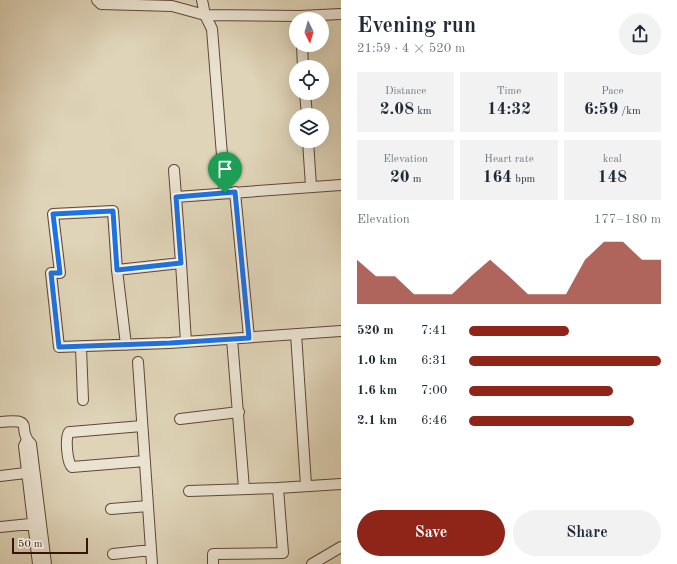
<!DOCTYPE html>
<html lang="en">
<head>
<meta charset="utf-8">
<style>
  body { margin:0; font-family:"Old Standard TT",serif; background:#f2f2f3; color:#1f2937; height:100vh; display:flex; flex-direction:column; font-size:15px; white-space:nowrap }
  * { box-sizing:border-box; margin:0 }
  p { font-size:13px; color:#747a83 }
  .icon { flex:none; width:22px; height:22px; fill:none; stroke:currentColor; stroke-width:2; stroke-linecap:round; stroke-linejoin:round }
  .map { position:relative; flex:1; overflow:hidden }
  .details { display:flex; flex-direction:column; background:#fff; width:336px }
  .details>* { flex:none }
  .needle { width:26px; rotate:175deg }
  .tools { position:absolute; left:289px; top:12px; display:grid; gap:8px }
  .tools a { display:grid; place-items:center; width:40px; height:40px; border-radius:50%; background:#fff; box-shadow:0 4px 16px #0002; font-size:20px }
  .scale { position:absolute; left:12px; bottom:10px; width:76px; box-sizing:border-box; padding-left:4px; border:2px solid #371609; border-top:0; font-size:11px; line-height:14px; white-space:nowrap; color:#371609; -webkit-text-stroke:3px #eae3d1; paint-order:stroke }
  .pin { position:absolute; display:grid; place-items:center; width:34px; height:34px; color:#fff; margin:-41px -17px; border-radius:50% 50% 50% 0; rotate:-45deg; box-shadow:0 0 4px #0007 }
  .pin .icon { rotate:45deg }
  .round { display:grid; place-items:center; flex:none; width:42px; height:42px; border-radius:21px; background:#f2f2f3 }
  .headline { display:flex; align-items:center; justify-content:space-between; height:68px; padding:0 16px }
  h1 { font-size:22px; font-weight:800; line-height:30px }
  .figures { display:grid; grid-template-columns:repeat(3,1fr); gap:6px; height:68px; padding:4px 16px }
  .figures div { display:grid; align-content:center; border-radius:0px; background:#f2f2f3; text-align:center }
  .figures b { font-size:17px; font-weight:800 }
  .figures small { font-size:11px; font-weight:400 }
  .figures p { font-size:11px }
  .chart { height:112px; padding:8px 16px }
  .chart p { display:flex; justify-content:space-between }
  .chart svg { width:100%; height:72px; margin-top:4px; fill:#8f2418; opacity:.7 }
  .button { display:flex; gap:8px; margin-top:auto; padding:8px 16px }
  .button a { flex:1; height:46px; border-radius:24px; background:#8f2418; color:#fff; font-size:16px; font-weight:800; line-height:46px; text-align:center }
  .button a+a { background:#f2f2f3; color:#1f2937 }
  ul { padding:0 16px; list-style:none; font-size:13px }
  li { display:grid; grid-template-columns:64px 48px 1fr; align-items:center; height:30px }
  li i { height:10px; border-radius:5px; background:#8f2418 }
  main { display:flex; flex:1; min-height:0 }
  .map>svg:first-child { display:block }
  .lines { fill:none; stroke-linecap:round; stroke-linejoin:round }
  .minor-casing { stroke:#614635; stroke-width:12 }
  .minor { stroke:#eae3d1; stroke-width:10 }
  .route-casing { stroke:#fff; stroke-width:8 }
  .route { stroke:#1a73e8; stroke-width:5 }
</style>
</head>
<body>
<main>
<div class="map">
<svg width="341" height="564" viewBox="0 0 341 564">
  <rect width="100%" height="100%" fill="#dfd4b8"/>
  <filter id="stains"><feTurbulence type="fractalNoise" baseFrequency=".005" numOctaves="4"/><feColorMatrix values="0 0 0 0 .2 0 0 0 0 .09 0 0 0 0 .02 0 0 0 .5 -.17"/></filter>
  <radialGradient id="worn" r=".72"><stop offset=".6" stop-color="#630" stop-opacity="0"/><stop offset="1" stop-color="#630" stop-opacity=".3"/></radialGradient>
  <g class="lines">
    <g class="minor-casing">
      <path id="minor" d="M97,0l4,4 71,2 33,9 95,1 41,-2
        M202,0l3,15 7,14 13,164
        M302,45l1,22
        M305,93l2,22
        M308,141l3,45
        M174,170l7,93
        M235,192l14,145
        M176,197l165,-12
        M117,270l64,-7 5,79
        M296,334l10,151
        M232,339l12,150
        M126,345l-9,-75 -4,-59 -60,3 7,59h-9l8,74 111,-4 171,-12
        M81,347l2,53
        M138,362l14,202
        M180,419l59,-7
        M0,422c38,-4 15,7 31,22l15,120
        M142,426l-71,6h-2c-4,6 -2,31 3,35l73,-6
        M27,440l-3,6 14,118
        M0,476l34,-4
        M189,491l89,-3
        M111,509l37,-3
        M0,527l40,-4
        M113,554l38,-4
        M213,564v-10l70,-1 -5,-65 63,-4
        M312,564l29,-17"/>
    </g>
    <use href="#minor" class="minor"/>
  </g>
  <g class="lines">
    <g class="route-casing">
      <path id="route" d="M235,192l14,146 -79,5 -111,4 -8,-74h9l-7,-59 60,-3 4,59 64,-7 -5,-66z"/>
    </g>
    <use href="#route" class="route"/>
  </g>
  <rect width="100%" height="100%" filter="url(#stains)"/>
  <rect width="100%" height="100%" fill="url(#worn)"/>
</svg>
<div class="tools">
<a><svg class="needle" viewBox="-14 -14 28 28"><path d="M0-13l5 13h-10z" fill="#e53935"/><path d="M0 13l5-13h-10z" fill="#747a83"/></svg></a>
<a><svg class="icon" aria-label="locate" viewBox="0 0 24 24"><circle cx="12" cy="12" r="6"/><path d="M12 2v4M12 18v4M2 12h4M18 12h4"/></svg></a>
<a><svg class="icon" aria-label="layers" viewBox="0 0 24 24"><path d="M12 4l9 5-9 5-9-5zM3 14l9 5 9-5"/></svg></a>
</div>
<div class="scale">50 m</div>
<div class="pin" style="left:225px;top:193px;background:#1e9e55"><svg class="icon" aria-label="arrive" viewBox="0 0 24 24"><path d="M6 21V4h12l-3 4 3 4H6"/></svg></div>
</div>
<section class="details">
<div class="headline"><div><h1>Evening run</h1><p>21:59 · 4 × 520 m</p></div><a class="round"><svg class="icon" aria-label="share" viewBox="0 0 24 24"><path d="M12 15V3M7 8l5-5 5 5M5 13v7h14v-7"/></svg></a></div>
<div class="figures">
<div><p>Distance</p><b>2.08<small> km</small></b></div>
<div><p>Time</p><b>14:32</b></div>
<div><p>Pace</p><b>6:59<small> /km</small></b></div>
</div>
<div class="figures">
<div><p>Elevation</p><b>20<small> m</small></b></div>
<div><p>Heart rate</p><b>164<small> bpm</small></b></div>
<div><p>kcal</p><b>148</b></div>
</div>
<div class="chart"><p><span>Elevation</span>177–180 m</p>
<svg viewBox="0 0 160 44" preserveAspectRatio="none"><path d="M0 44V17L10 27L20 27L30 38L40 38L50 38L60 27L70 17L80 27L90 38L100 38L110 38L120 17L130 6L140 6L150 17L160 17V44z"/></svg>
</div>
<ul>
<li><b>520 m</b>7:41<i style="width:52%"></i></li>
<li><b>1.0 km</b>6:31<i style="width:100%"></i></li>
<li><b>1.6 km</b>7:00<i style="width:75%"></i></li>
<li><b>2.1 km</b>6:46<i style="width:86%"></i></li>
</ul>
<div class="button"><a>Save</a><a>Share</a></div>
</section>
</main>
</body>
</html>
